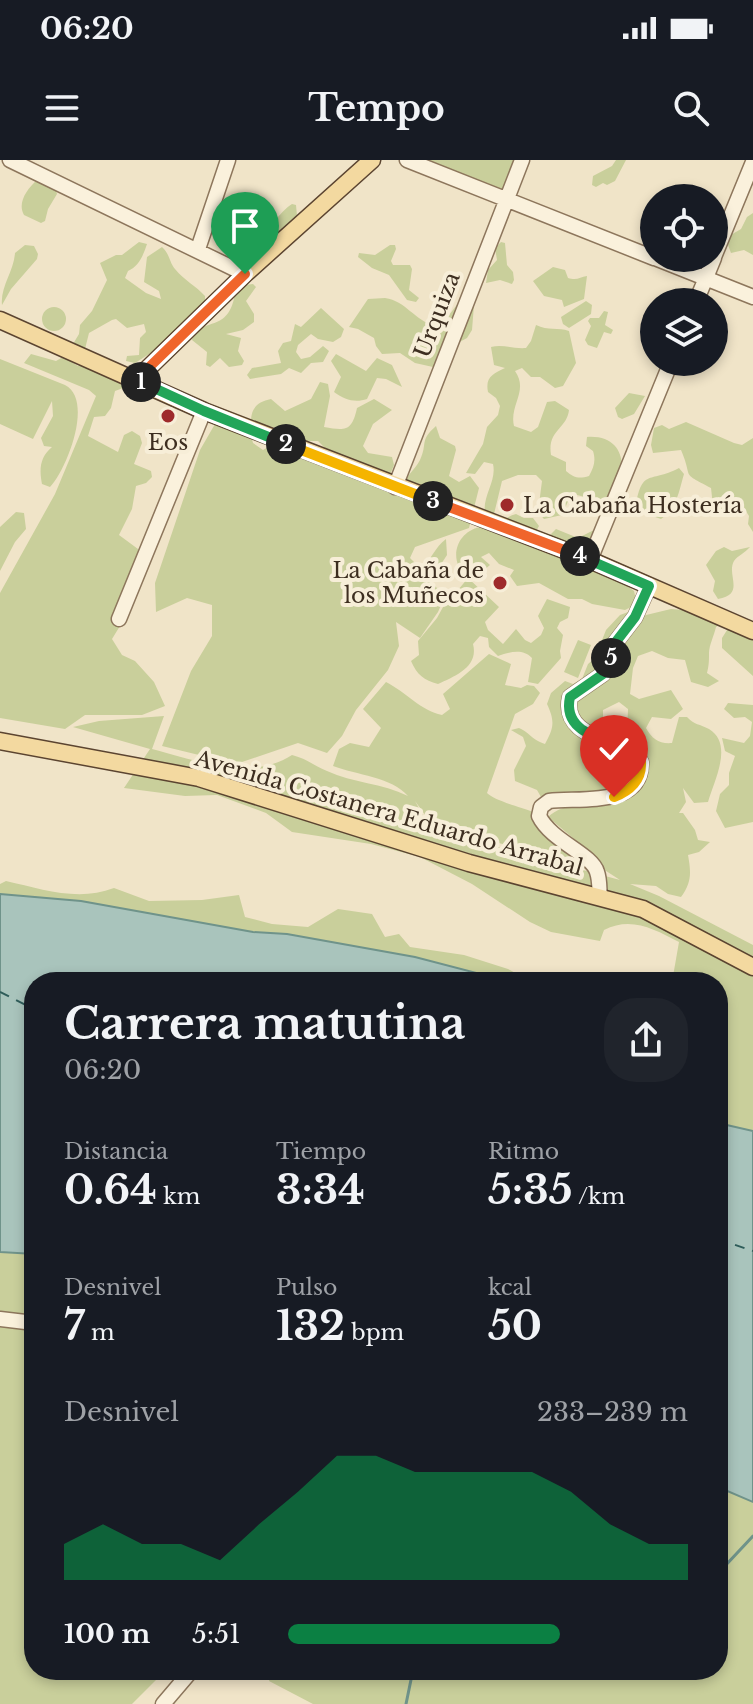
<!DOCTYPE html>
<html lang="es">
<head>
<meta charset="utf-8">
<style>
  body { margin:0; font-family:"Libre Baskerville",serif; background:#20242c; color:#f1f3f6; height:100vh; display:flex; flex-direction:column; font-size:30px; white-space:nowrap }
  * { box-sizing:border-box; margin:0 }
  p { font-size:26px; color:#9ea1a6 }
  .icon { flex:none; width:44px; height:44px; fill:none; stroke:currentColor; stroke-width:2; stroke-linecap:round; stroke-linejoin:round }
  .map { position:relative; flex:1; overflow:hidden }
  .sheet { position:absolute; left:24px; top:812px; width:704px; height:708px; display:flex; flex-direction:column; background:#171b24; border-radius:32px; box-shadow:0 4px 12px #0003 }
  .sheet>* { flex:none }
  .tools { position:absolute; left:640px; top:24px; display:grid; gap:16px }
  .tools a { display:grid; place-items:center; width:88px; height:88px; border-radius:50%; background:#171b24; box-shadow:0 4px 12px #0003; font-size:40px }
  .pin { position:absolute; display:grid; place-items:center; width:68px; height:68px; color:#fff; margin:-82px -34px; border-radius:50% 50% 50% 0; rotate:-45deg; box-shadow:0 0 8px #0007 }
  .pin .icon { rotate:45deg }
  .km { position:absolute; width:40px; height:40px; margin:-20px; border-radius:50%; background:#222; color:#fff; font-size:22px; line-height:40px; text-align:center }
  .round { display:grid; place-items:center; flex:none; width:84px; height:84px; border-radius:32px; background:#20242c }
  .overview { display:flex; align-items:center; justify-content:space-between; height:136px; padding:0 40px }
  h1 { font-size:44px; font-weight:700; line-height:60px }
  .figures { display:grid; grid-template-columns:repeat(3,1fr); gap:12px; height:136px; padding:8px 40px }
  .figures div { display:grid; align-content:center }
  .figures b { font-size:40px; font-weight:700 }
  .figures small { font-size:22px; font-weight:400 }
  .figures p { font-size:22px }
  .chart { height:224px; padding:16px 40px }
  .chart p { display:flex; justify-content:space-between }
  .chart svg { width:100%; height:144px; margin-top:8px; fill:#0b8043; opacity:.7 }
  ul { padding:0 40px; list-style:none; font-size:26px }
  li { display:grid; grid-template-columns:128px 96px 1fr; align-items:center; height:60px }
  li i { height:20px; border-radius:10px; background:#0b8043 }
  .status { display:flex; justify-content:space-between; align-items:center; height:56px; padding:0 40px; background:#171b24; direction:ltr }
  .status svg { height:22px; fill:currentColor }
  header { display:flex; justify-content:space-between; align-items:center; height:104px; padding:0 40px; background:#171b24; font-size:36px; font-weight:700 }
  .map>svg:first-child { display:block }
  .green { fill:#c9cf9b }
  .water { fill:#a9c4bc; stroke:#6f938a; stroke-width:2 }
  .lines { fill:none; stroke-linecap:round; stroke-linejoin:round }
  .stream { stroke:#6f938a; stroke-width:3 }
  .ferry { stroke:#2f5d5a; stroke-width:2; stroke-dasharray:10 8; stroke-linecap:butt }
  .minor-casing { stroke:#8d765c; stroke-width:17 }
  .major-casing { stroke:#5b4430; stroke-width:19 }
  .minor { stroke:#faf1dc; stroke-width:14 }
  .major { stroke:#f3d9a0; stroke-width:16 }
  .split-1-casing { stroke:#fff; stroke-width:16 }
  .split-2-casing { stroke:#fff; stroke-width:16 }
  .split-3-casing { stroke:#fff; stroke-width:16 }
  .split-4-casing { stroke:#fff; stroke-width:16 }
  .split-5-casing { stroke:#fff; stroke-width:16 }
  .split-6-casing { stroke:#fff; stroke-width:16 }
  .split-7-casing { stroke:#fff; stroke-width:16 }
  .split-1 { stroke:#f0652b; stroke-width:10 }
  .split-2 { stroke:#22a559; stroke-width:10 }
  .split-3 { stroke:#f5b400; stroke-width:10 }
  .split-4 { stroke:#f0652b; stroke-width:10 }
  .split-5 { stroke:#22a559; stroke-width:10 }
  .split-6 { stroke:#22a559; stroke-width:10 }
  .split-7 { stroke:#f5b400; stroke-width:10 }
  .poi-dot { fill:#9e2a2b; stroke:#f7eed8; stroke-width:3 }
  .labels { text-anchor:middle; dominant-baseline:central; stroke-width:8; stroke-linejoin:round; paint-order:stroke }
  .street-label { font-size:22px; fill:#3d2e20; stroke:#f7eed8 }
  .poi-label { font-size:22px; fill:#3d2e20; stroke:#f7eed8 }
</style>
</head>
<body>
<div class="status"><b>06:20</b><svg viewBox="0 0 49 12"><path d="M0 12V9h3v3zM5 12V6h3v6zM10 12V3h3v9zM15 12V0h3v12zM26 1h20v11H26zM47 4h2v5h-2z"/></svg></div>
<header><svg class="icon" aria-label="menu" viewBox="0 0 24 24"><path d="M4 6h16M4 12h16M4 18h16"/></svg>Tempo<svg class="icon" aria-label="search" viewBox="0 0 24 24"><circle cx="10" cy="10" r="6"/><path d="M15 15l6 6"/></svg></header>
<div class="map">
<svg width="753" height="1544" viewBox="0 0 753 1544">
  <rect width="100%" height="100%" fill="#f0e4c8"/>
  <path class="green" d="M406,0h119l-19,38z
    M616,0h10l-11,21 -8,4 -4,-2 -7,4 -4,-2 1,-9 19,-10z
    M37,20l19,10 1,4 -9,15 -3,12 -4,2 -17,-8c-7,-12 3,-26 13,-35z
    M292,44l4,1 1,11 -23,21 -12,7 -13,-3 -2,-12c5,-1 9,1 13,0 15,-3 20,-18 32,-25z
    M753,53v42l-9,-5 -13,3 -3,-8 1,-9 12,-7 6,-12z
    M139,82l8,2c-4,12 -8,22 -19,27l-3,7 21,15 15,6 -2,-8 -15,-9 3,-25 15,-10c8,7 7,15 13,22 9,11 21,17 30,27v8l-48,45 -22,14 -9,-2 1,-5 12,-1 1,-17 6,-6 -2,-8 -17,4 -11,-9 -4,1 -23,13 -4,16h-15l9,-15 1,-9 12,-14 15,-31 -7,-17 16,-8h6z
    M501,82l4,1 2,22 6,7 1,8 -2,4 -12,-4 -14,3 2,-13 9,-10 -2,-12z
    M25,85l9,1 4,8 -1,5 -26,30 -9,16c-2,-18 12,-34 13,-52z
    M390,85h5l1,4 -5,12 2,4h17l2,4 -3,21 10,8 -3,4 -9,-2 -18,-25 -17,-7 -14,-11 1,-4 16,2z
    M553,107l12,3 3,8c9,3 12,-1 19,-2l-3,23 -20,8 -2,-7 -18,-4 -11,-15z
    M253,124l3,3 -10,14 8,13v8l-11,8 -17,4 15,4 -3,13 6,10 -2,4 -13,2 -9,-9 -10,9 -4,-2 1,-13 -15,-12c9,-25 37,-5 43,-47l10,-8z
    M385,138c21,3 29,22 50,28l8,-3 16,-21 8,-2 7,5 -2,25 -5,8 -15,8 -10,23 -27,-6 -15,-10 -18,1 -6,-8 -2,-8 -16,-9 -9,-2 19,-28z
    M586,141l6,4 -1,9 -22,14 -6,-4 -2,-7z
    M42 159a12 12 0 1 1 24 0a12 12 0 1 1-24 0Z
    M321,148l23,21 -3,8 -8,5 -15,-3 -7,-5 -13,11 -2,7 5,7 9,-2 13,-11 6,5 -6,11 -12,1 -10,10 -12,-5 -8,6 -31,5 -3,-4 5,-7 29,-5 -3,-12 5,-8 8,-2 4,-17 6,3z
    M604,151l4,1 -3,13 8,5 -2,4 -7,-2 -7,16 -9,-3 -3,-5 6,-14 -3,-5 2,-3h9z
    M536,165c12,6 22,2 33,6l7,32 -13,23 -8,2 -15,-11h-9l-9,-9 -7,3c14,20 -6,34 -1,55l17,6 7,-5 9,-25 8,-1 14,9c-2,19 -22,20 -18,45l15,7v9c8,7 13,8 23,5 5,-9 7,-15 4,-25l-7,-5 1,-9c43,-3 43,43 17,65l-27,-7 -8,4 -7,16 -18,4 -6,-7 4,-31 -6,-6h-18l-16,6 -8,33h-9c-3,-18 12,-33 8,-50l-9,-2 -9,12 -9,-1 17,-29 4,-17 11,-12 2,-9 -4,-8 -8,-6c-3,-15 5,-18 17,-24l-11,-3 -3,-18c12,-3 22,2 35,1l5,-7z
    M31,194l25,7 7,-4 15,9 10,-5 28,10 7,17 -8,3 -4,17 -6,8 -11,1 -6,19 30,16 6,-17 8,-4 8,5 2,7 -8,21 17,7 1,6 -6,6 -10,3 -4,23 -13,26 19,14 7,9 -13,30 2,15 -22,36 10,16 13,6 19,21 11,24 -23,9h-57l-20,14 -65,-11v-125l55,-99 41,-98 -7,-6 -65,-27z
    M336,194l30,17 11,-13 15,7 10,22 -16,-8 -9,-1 -10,21c-12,4 -22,1 -33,-7l7,-15 -10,-16z
    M0,199l65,26c29,15 2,84 -15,102l-8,-3c-3,-15 -2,-27 10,-37l-8,-1 -3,-8 12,-22 -1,-15 -19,38 -33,-15z
    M320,222l8,2 2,12 -6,31c22,4 28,4 33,-19l17,-9 18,11 -19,14 -10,22 5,7 24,4 2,8 -8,19 30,15 10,10 19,1 -42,-23c3,-12 12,-17 17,-27 8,-17 -1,-19 16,-34l4,12 15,8 1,4 -7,26 10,6 11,-6 9,12 -10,40 -54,19 -5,11 11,11c10,-9 14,-22 25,-30l1,16 -17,26 15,15 -7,16 -18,26 -24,-16 3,24 -11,24 -32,40 -14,26 -15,17 -29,-10 -62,21 -74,-18 29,-75 21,-35v-31l-25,-7 -31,14 -1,-29 45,-133 15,-26 13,1 23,10 2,8 10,7 11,-6 54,12 -3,-8 -7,-7h-18l-17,-7 -6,-6 -26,-6c0,-15 7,-20 20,-23l14,12 26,-12z
    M629,233l16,3 -11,18 -12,5 -4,-2 -3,-9z
    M686,262l48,21 8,2 11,-7v94l-5,-8 1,-8 -5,-8 -16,7 -9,-2 -6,-7 -2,-18c-32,-17 -17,-8 -30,-38l-28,3 -2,-8 3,-17 8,-3 7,4z
    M679,308l5,6c-5,17 -7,34 -23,45l-26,-9c7,-43 13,-26 44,-42z
    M16,352l8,1 2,16 -11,13 -15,29v-44z
    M516,354l8,4h9l6,8 -4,7 10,7 11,-11 22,9 16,-8 8,1 -7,31 39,29 3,13 -12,6 -33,-6 -10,-5h-14l-29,-16 -22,3 -7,-10 4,-6 -15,-6 -10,-11 -8,4 9,8 -12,10 -12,1c-18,-16 -10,-44 14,-49 12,-3 2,2 13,-2 8,-3 15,-9 23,-11z
    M724,387l8,4 18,-4c-5,6 -13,9 -16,14 -8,14 12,33 -16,38l-5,-8 2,-10 -9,-16 10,-14z
    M468,418l31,29 -14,15 3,8 15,14 13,-15 9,11 6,3 10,-8 3,-7 -6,-12 9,-17 23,8 -2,11 -8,4 -3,6 6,7 -3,16 1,7 -23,26 -10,-2 4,-24c-9,-10 -23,-6 -34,-2l-9,-9 -1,-9 -8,-2 -7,8c6,23 -18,32 -35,40 -14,-4 -21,-9 -27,-23l8,-6 -1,-14 19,-23 11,-20 -2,-6 12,-2z
    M671,449l25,2 25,12 -5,4c-2,9 -7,18 -7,26 0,8 0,12 -2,20l12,8 -11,6 -17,-5 -6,-22 -17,-2 -16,-7 -14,5 -5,12 -3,26 9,5 32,-9 12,19 -12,10 -19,-2 -6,11c6,11 13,16 26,15l7,-26h8c7,8 13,7 22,12 25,15 5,52 -1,73l-14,1 -11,-15 3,14 -7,11h4l12,17 3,10 12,2 -11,10 -11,3c3,17 4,27 -7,42l-13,-3 -12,-8 -26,-2 29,12 94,49v186l-35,-8v-141h-46l7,-40c-25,-13 -48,-26 -75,-12l-4,11 -49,-9 -21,-10 -58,-38 -52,-27 -49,-13 -79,-12 -26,-19 -49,-18 -32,1 -61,-8 26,-39 -77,-22 26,-6 65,-5 -12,33c43,11 99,33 140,6 15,4 21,10 35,16 26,12 55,12 81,25 -16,-19 -52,-21 -75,-30l6,-17 11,-6 19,4 12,-19 -18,-19 23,-27c20,10 35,29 56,33l8,-6 -7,-15 46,-40 22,10 -6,21 16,3 6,-3 7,1 6,7 -7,11 -18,10 -28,79c8,8 34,14 46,19 13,35 33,29 47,52l-15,-1 -41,-14 -59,-14 -37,-16 -13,-18 11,20 35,16 159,43 -17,-11 -11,-15 -44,-37c35,-31 107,6 97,-69l-18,-11 1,-28 -9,-7 -16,8v16l34,21 4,5 -3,2 -57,-31 -8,-14 2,-12 67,-81z
    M631,451l-31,58 -31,23 -7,14 7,14 68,42 -1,9 -18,20 -43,2 -11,6 -23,-2 -4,-7 -22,-9 -1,-11 12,-24 -3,-9 -12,-7 8,-2c12,5 11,11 26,16 9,-16 10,-23 2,-40l4,-11 14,-12 8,3 9,-5 6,-15 7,-6 11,-28 14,-15z
    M729,467l24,9v40l-31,-28v-10z
    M578,480l13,5 -13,33 -14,-6z
    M728,543l25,2v117l-28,6 -9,-17 4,-17 9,-9v-12l6,-17 -10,-5 -3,-13 22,5 6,-7 2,-14 -7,-5 -11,1 -10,-9z
    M6,721c36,8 72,21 108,7l35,13 53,-1 37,-5 6,22 27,7 36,3 30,-18 34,5 13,23 14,-3 11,13 54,8 44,14 24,13h-21l-96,-25 -128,-23 -34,-2 -172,-31 -81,-7v-10z
    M0,1092l34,2v416h132l-34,34h-132z
    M718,1327l35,15v202h-440l-44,-23 4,-11h445z"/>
  <path class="water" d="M0,734l81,7 172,31 34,2 128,23 96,25h-477v272l-34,-2z
    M718,963l35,8v371l-35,-15z"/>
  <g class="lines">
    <path class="stream" d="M718,1410l6,-3 29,-31
      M406,1544l7,-34"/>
    <path class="ferry" d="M0,832l34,17
      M718,1079l35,12"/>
    <g class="minor-casing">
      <path id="minor" d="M10,0l235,114
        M407,0l247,98
        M198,89l30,-89
        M714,97l39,-95
        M655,98l98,39
        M696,142l18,-44
        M395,327l127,-327
        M590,400l81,-198
        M119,459l85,-208
        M600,738c-1,-8 0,-18 -3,-26 -5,-18 -46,-31 -58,-56l2,-9 8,-6c31,-4 93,7 92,-39 -20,-23 -81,-23 -71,-65l33,-23 5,-8 7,-23 20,-26 14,-31
        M0,1159l34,4
        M163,1544l29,-34"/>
    </g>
    <g class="major-casing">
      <path id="major" d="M0,160l204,91 386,149 163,71
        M136,220l109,-106 127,-114
        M0,581l199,37 270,85 174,46 110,58"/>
    </g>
    <use href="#minor" class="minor"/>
    <use href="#major" class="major"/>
  </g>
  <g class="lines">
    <g class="split-1-casing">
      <path id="split-1" d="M141,222l-5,-2 109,-106"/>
    </g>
    <g class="split-2-casing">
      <path id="split-2" d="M141,222l63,29 82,33"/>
    </g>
    <g class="split-3-casing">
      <path id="split-3" d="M286,284l147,57"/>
    </g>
    <g class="split-4-casing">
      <path id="split-4" d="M433,341l147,55"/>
    </g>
    <g class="split-5-casing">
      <path id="split-5" d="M580,396l69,30 -14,31 -20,26 -4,15"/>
    </g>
    <g class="split-6-casing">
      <path id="split-6" d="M611,498l-8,16 -33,23c-9,40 43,42 66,59"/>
    </g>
    <g class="split-7-casing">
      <path id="split-7" d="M614,637c16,-6 28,-17 27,-35l-5,-6"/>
    </g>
    <use href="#split-1" class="split-1"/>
    <use href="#split-2" class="split-2"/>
    <use href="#split-3" class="split-3"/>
    <use href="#split-4" class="split-4"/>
    <use href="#split-5" class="split-5"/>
    <use href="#split-6" class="split-6"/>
    <use href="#split-7" class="split-7"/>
  </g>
  <g class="poi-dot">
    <circle cx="168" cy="256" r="8"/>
    <circle cx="507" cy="345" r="8"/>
    <circle cx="500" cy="423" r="8"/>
  </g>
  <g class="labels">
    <g class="street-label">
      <text transform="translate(437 155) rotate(-69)">Urquiza</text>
      <text transform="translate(389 653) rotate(16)">Avenida Costanera Eduardo Arrabal</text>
    </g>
    <g class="poi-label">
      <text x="168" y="282">Eos</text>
      <text x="523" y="345" text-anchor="start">La Cabaña Hostería</text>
      <text x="484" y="410" text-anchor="end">La Cabaña de<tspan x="484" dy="25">los Muñecos</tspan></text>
    </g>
  </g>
</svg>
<div class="tools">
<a><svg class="icon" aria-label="locate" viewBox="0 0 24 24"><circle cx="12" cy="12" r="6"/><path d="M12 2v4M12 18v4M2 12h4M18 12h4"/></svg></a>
<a><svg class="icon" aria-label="layers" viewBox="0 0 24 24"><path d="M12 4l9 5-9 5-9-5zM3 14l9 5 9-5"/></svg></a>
</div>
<div class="pin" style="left:245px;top:114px;background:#1e9e55"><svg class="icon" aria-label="arrive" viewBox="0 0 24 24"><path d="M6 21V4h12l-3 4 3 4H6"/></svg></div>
<div class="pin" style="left:614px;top:637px;background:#d93025"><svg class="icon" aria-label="check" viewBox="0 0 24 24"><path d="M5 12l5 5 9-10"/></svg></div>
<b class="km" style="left:141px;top:222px">1</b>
<b class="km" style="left:286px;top:284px">2</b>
<b class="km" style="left:433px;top:341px">3</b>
<b class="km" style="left:580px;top:396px">4</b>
<b class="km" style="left:611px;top:498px">5</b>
<section class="sheet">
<div class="overview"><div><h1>Carrera matutina</h1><p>06:20</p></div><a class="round"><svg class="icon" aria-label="share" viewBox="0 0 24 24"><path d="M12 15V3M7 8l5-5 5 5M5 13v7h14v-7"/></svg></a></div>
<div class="figures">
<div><p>Distancia</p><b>0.64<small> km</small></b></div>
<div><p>Tiempo</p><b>3:34</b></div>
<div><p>Ritmo</p><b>5:35<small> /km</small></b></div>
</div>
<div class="figures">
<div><p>Desnivel</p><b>7<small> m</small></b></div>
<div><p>Pulso</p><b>132<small> bpm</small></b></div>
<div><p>kcal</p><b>50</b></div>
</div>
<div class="chart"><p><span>Desnivel</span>233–239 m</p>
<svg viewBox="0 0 160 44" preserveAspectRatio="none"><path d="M0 44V33L10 27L20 33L30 33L40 38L50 27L60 17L70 6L80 6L90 11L100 11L110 11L120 11L130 17L140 27L150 33L160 33V44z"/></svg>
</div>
<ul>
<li><b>100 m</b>5:51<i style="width:68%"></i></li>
</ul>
</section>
</div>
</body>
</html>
